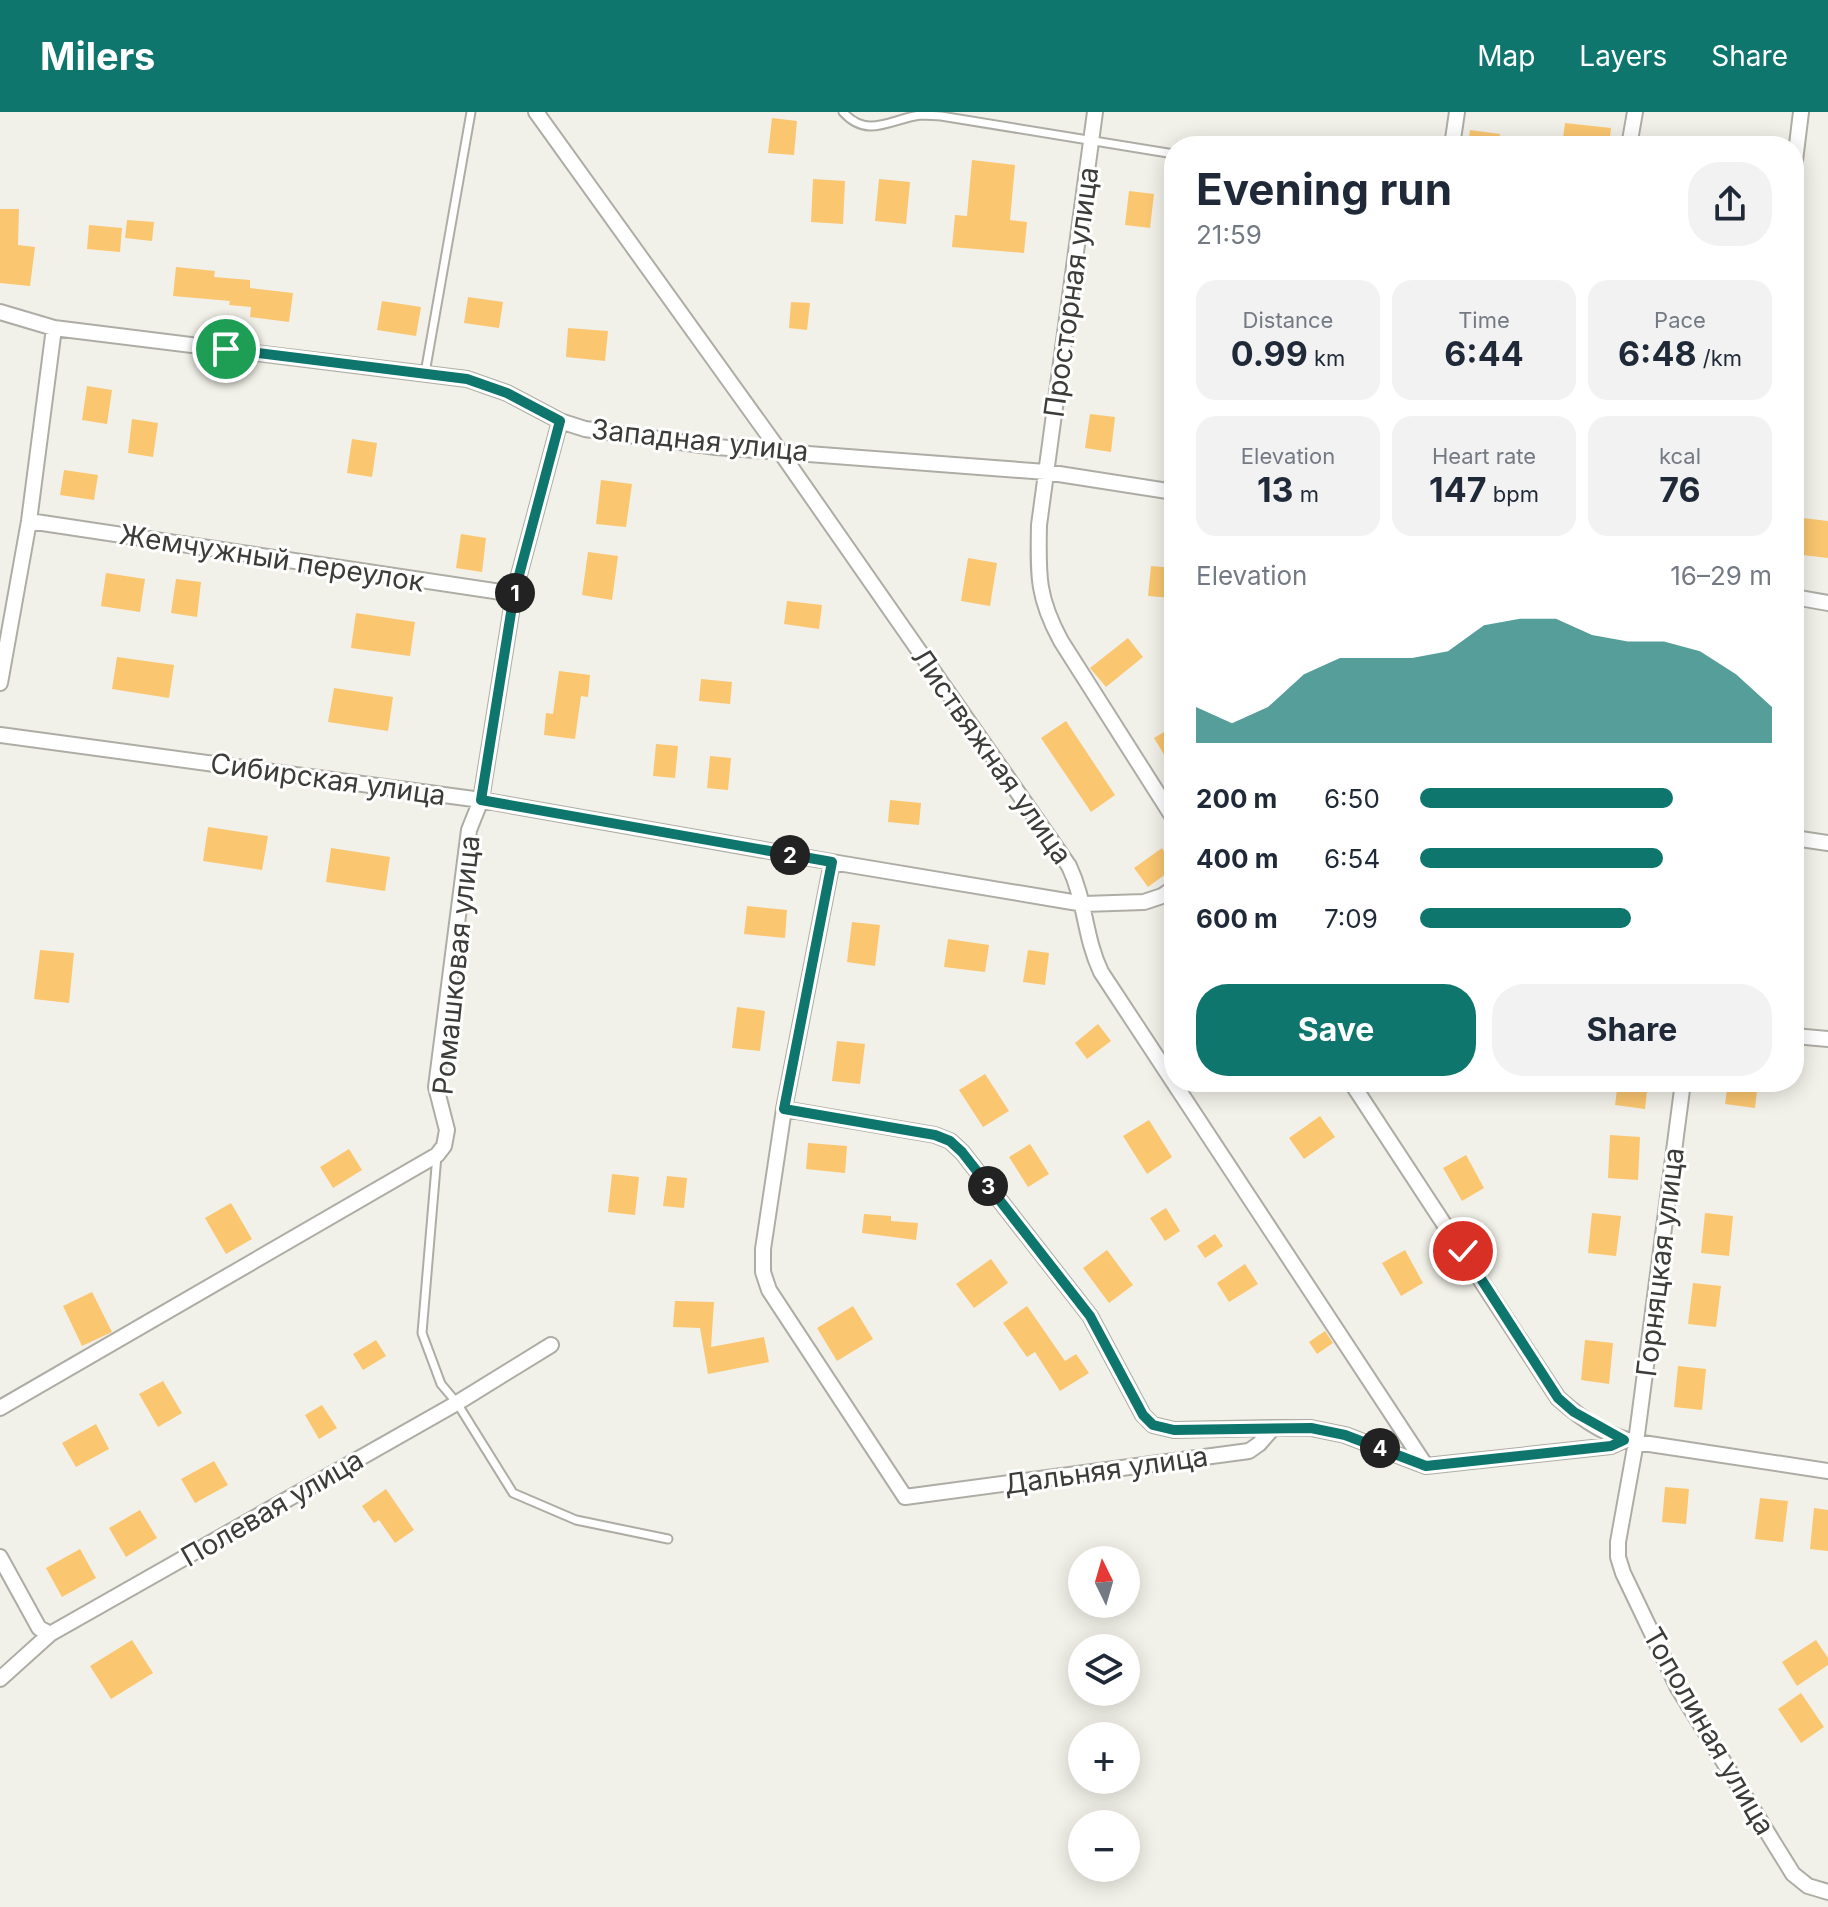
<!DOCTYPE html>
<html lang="en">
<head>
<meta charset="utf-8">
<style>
  body { margin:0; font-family:Inter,sans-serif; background:#f2f2f3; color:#1f2937; height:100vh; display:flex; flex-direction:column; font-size:30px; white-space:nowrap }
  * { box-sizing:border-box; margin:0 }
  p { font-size:26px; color:#747a83 }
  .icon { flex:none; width:44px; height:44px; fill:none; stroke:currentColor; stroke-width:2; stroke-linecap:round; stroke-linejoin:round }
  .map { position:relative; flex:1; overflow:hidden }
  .drawer { position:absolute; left:1164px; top:24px; width:640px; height:956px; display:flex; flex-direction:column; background:#fff; border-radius:32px; box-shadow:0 4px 20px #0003 }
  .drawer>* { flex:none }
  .needle { width:52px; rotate:355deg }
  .tools { position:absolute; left:1068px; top:1434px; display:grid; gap:16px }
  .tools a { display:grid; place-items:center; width:72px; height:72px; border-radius:50%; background:#fff; box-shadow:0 4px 20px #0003; font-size:40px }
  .pin { position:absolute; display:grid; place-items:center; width:68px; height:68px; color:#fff; margin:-34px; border:4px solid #fff; border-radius:50%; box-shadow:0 2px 8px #0007 }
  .km { position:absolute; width:40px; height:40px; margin:-20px; border-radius:50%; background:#222; color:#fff; font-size:22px; line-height:40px; text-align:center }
  .round { display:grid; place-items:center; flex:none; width:84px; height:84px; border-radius:32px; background:#f2f2f3 }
  .overview { display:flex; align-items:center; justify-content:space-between; height:136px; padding:0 32px }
  h1 { font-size:44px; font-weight:700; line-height:60px }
  .stats { display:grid; grid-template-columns:repeat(3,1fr); gap:12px; height:136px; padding:8px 32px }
  .stats div { display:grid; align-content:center; border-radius:20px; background:#f2f2f3; text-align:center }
  .stats b { font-size:34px; font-weight:700 }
  .stats small { font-size:22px; font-weight:400 }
  .stats p { font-size:22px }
  .chart { height:224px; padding:16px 32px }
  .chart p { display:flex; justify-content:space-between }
  .chart svg { width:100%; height:144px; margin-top:8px; fill:#0f766e; opacity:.7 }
  .cta { display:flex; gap:16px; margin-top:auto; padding:16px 32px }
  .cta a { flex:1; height:92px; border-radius:32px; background:#0f766e; color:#fff; font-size:32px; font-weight:700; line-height:92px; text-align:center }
  .cta a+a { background:#f2f2f3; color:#1f2937 }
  ul { padding:0 32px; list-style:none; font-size:26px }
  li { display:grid; grid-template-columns:128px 96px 1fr; align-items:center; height:60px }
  li i { height:20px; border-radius:10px; background:#0f766e }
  header { display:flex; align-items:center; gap:48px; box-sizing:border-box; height:112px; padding:0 40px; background:#0f766e; color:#fff }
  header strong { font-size:38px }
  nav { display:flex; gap:44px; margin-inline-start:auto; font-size:28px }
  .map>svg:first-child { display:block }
  .building { fill:#fac670 }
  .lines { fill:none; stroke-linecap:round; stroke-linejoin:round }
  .lane-casing { stroke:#aeada5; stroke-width:11 }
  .street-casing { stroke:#aeada5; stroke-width:18 }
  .lane { stroke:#fff; stroke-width:7 }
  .street { stroke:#fff; stroke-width:14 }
  .route-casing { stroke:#fff; stroke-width:16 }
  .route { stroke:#0f766e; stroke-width:10 }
  .labels { text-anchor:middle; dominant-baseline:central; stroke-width:6; stroke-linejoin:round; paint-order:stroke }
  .street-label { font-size:28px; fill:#3c3c39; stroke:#fff }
</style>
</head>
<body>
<header>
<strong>Milers</strong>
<nav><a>Map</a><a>Layers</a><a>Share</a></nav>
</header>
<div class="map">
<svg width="1828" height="1795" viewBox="0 0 1828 1795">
  <rect width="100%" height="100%" fill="#f2f1e9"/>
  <path class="building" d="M772,6l25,3 -3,34 -26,-2z
    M1565,11l46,5 -2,18h-47z
    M1470,18l30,4 -1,12h-31z
    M972,48l43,5 -5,55 17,2 -3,31 -72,-6 3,-32 12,1z
    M813,67l32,2 -2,43 -32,-2z
    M879,67l31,3 -4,42 -31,-3z
    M1129,79l25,3 -4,34 -25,-3z
    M0,97h19l-1,36 17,2 -5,39 -30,-3z
    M127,108l27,2 -2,19 -27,-3z
    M89,113l33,3 -2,24 -33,-3z
    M176,155l39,4 -1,6 36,3v8l43,5 -4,29 -39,-5 1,-10 -22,-2 1,-4 -57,-5z
    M468,185l35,5 -4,26 -35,-5z
    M382,189l39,6 -5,29 -39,-6z
    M791,190l19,1 -3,27 -18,-2z
    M568,216l40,3 -3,30 -39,-4z
    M87,274l25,4 -5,34 -25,-4z
    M1090,302l25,3 -4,35 -26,-4z
    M132,307l26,4 -5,34 -25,-4z
    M352,327l25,4 -5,34 -25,-4z
    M64,358l34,5 -4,25 -34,-5z
    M601,368l31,4 -6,43 -30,-3z
    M1794,405l34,4v37l-34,-4z
    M461,422l25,4 -4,34 -26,-4z
    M588,440l30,4 -6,44 -30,-5z
    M968,446l29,5 -7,43 -29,-5z
    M1151,454l23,2v30l-26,-2z
    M106,461l39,6 -5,33 -39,-6z
    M176,467l25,3 -4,35 -26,-4z
    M787,489l35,4 -3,24 -35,-5z
    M356,501l59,9 -5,34 -59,-8z
    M1128,526l15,19 -37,30 -16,-19z
    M117,545l57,8 -5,33 -57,-9z
    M559,559l31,4 -2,22 -7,-1 -6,43 -31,-4 2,-22 7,1z
    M701,567l31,3 -2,22 -31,-3z
    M334,576l59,9 -5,34 -60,-9z
    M1066,609l49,74 -24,17 -50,-74z
    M1174,614v45l-20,-33z
    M656,632l22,2 -3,32 -22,-2z
    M710,644l21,2 -3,32 -21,-2z
    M890,688l31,3 -2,22 -31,-3z
    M208,715l60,9 -6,34 -59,-9z
    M331,736l59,9 -5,34 -59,-9z
    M1162,736l12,20 -26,19 -14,-19z
    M747,794l40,4 -2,28 -41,-4z
    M852,810l28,3 -5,41 -28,-4z
    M948,827l41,6 -4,27 -41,-5z
    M40,838l34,3 -5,50 -35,-4z
    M1028,838l21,3 -4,32 -22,-3z
    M737,895l28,4 -5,40 -28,-3z
    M1098,912l13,17 -24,18 -12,-16z
    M837,929l28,3 -5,40 -28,-3z
    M985,962l24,37 -26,16 -24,-37z
    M1618,970h30l-3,27 -30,-4z
    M1728,970h30l-3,26 -30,-4z
    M1320,1004l15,21 -31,22 -15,-21z
    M1149,1008l23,37 -25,17 -24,-38z
    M1610,1023l30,2 -2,43 -30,-2z
    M808,1031l39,3 -2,27 -39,-4z
    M1030,1032l19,30 -21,13 -19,-30z
    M349,1037l13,21 -29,18 -13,-21z
    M1466,1043l18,33 -22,13 -19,-33z
    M612,1062l27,3 -4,38 -27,-3z
    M667,1064l20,2 -3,30 -21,-2z
    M231,1091l21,36 -26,15 -21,-36z
    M1166,1096l14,23 -15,10 -15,-23z
    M1592,1101l29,3 -5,40 -28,-3z
    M1705,1101l28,3 -4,40 -28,-3z
    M864,1102l27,2v5l27,2 -2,17 -54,-7z
    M1215,1122l8,12 -18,12 -8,-12z
    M1107,1138l26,35 -24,18 -26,-35z
    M1405,1138l18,33 -22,13 -19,-33z
    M991,1147l17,24 -34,25 -18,-24z
    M1245,1152l13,20 -29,18 -12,-19z
    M1693,1171l28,3 -5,41 -28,-3z
    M92,1180l20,40 -30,14 -19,-40z
    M675,1189l39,1 -3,45 53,-10 5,25 -61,12 -8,-46 -27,-1z
    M853,1194l20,33 -36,22 -20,-33z
    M1027,1194l38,55 11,-7 13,19 -29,18 -25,-39 -8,5 -24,-34z
    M1325,1219l8,12 -16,11 -8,-12z
    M376,1228l10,16 -23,14 -10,-16z
    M1585,1228l28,3 -4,41 -28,-4z
    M1678,1254l28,3 -4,41 -28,-3z
    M163,1269l19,32 -24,14 -19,-33z
    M322,1293l15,23 -18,11 -14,-24z
    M96,1312l13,25 -33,18 -14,-24z
    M214,1349l14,24 -33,18 -14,-24z
    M1665,1375l24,2 -3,35 -24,-2z
    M386,1377l28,41 -19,13 -16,-23 -5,3 -12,-17z
    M1760,1386l28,3 -5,41 -28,-3z
    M1814,1396l14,2v41l-18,-2z
    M140,1398l17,28 -31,19 -17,-29z
    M80,1437l16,29 -34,19 -16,-29z
    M132,1528l21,33 -42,26 -21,-33z
    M1816,1528l12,18v7l-31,21 -15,-24z
    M1801,1581l23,34 -23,16 -23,-34z"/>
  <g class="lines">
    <g class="lane-casing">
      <path id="lane" d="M843,0c25,28 49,6 78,3 7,0 14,1 20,1l233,38
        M425,261l46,-261
        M437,1043l-15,178 19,51 16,19 56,90 63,27 92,19"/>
    </g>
    <g class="street-casing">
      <path id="street" d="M536,0l243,338 290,416c17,36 15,70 32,106l325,494
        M1095,0l-56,413c-1,50 -2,72 22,116l113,178
        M1452,34l5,-34
        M1629,34l6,-34
        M1794,57l7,-57
        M0,200l54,16 413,51 40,14 53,28 25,8 131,18 330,25 128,20
        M29,409l485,73
        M1794,485l34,6
        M0,571l29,-162 25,-193
        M0,623l481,65 351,62 252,42 60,-2 18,-6 12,-8
        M1794,726l34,5
        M832,750l-48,247 -21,140v23l6,18 136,207 344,-46 10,-7 14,-16h38l34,7 81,31 185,-20 13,-6
        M1794,924l34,3
        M1351,970l207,316c21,19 50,39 78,44l-18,100v15l5,16 55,115 115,186 15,12 20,6
        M1683,970l-47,360 192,29
        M784,997l151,26 15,6 12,11 128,164 53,99 10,10 21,5 99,-2
        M0,1296l437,-253 7,-9 3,-16 -11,-43 33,-257 12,-30 33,-206 46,-173
        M0,1445l39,71 11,6
        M0,1567l50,-45 407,-231 94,-58"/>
    </g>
    <use href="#lane" class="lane"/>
    <use href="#street" class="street"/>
  </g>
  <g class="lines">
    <g class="route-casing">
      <path id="route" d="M226,237l241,30 40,14 53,28 -46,173 -33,206 351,62 -48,247 151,26 15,6 12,11 128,164 53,99 10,10 21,5 137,-2 34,7 81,31 185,-20 13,-6 -50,-28 -16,-14 -95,-147"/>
    </g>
    <use href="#route" class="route"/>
  </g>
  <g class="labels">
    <g class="street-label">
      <text transform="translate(1071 180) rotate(-82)">Просторная улица</text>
      <text transform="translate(700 328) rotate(6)">Западная улица</text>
      <text transform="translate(272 446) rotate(9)">Жемчужный переулок</text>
      <text transform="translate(992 644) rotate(55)">Листвяжная улица</text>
      <text transform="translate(328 667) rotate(8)">Сибирская улица</text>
      <text transform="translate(456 853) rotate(-84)">Ромашковая улица</text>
      <text transform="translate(1660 1150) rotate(-83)">Горняцкая улица</text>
      <text transform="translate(1106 1358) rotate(-8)">Дальняя улица</text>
      <text transform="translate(272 1396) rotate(-30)">Полевая улица</text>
      <text transform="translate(1709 1619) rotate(60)">Тополиная улица</text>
    </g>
  </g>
</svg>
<div class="tools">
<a><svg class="needle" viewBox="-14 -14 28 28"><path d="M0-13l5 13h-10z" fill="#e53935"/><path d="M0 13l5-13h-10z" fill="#747a83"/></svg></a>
<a><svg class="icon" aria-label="layers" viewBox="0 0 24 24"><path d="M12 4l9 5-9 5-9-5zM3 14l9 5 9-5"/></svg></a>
<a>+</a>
<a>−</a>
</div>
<div class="pin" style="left:226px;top:237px;background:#1e9e55"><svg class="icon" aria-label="arrive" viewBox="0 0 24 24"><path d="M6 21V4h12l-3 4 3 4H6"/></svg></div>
<div class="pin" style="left:1463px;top:1139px;background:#d93025"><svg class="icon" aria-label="check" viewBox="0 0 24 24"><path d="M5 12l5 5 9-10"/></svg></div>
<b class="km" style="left:515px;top:481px">1</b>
<b class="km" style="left:790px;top:743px">2</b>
<b class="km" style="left:988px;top:1074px">3</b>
<b class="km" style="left:1380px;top:1336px">4</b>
<section class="drawer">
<div class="overview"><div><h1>Evening run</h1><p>21:59</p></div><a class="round"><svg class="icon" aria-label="share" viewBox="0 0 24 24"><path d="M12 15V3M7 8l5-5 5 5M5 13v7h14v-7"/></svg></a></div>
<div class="stats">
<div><p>Distance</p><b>0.99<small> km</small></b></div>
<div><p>Time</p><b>6:44</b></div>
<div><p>Pace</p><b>6:48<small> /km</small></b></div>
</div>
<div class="stats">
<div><p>Elevation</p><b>13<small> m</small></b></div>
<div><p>Heart rate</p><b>147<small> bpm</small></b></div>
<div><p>kcal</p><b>76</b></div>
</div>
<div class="chart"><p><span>Elevation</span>16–29 m</p>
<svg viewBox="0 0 160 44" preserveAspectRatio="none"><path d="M0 44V33L10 38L20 33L30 23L40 18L50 18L60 18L70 16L80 8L90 6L100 6L110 11L120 13L130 13L140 16L150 23L160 33V44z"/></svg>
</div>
<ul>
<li><b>200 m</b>6:50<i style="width:72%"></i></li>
<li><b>400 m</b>6:54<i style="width:69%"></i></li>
<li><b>600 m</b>7:09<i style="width:60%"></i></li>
</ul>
<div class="cta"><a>Save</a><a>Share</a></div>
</section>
</div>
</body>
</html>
